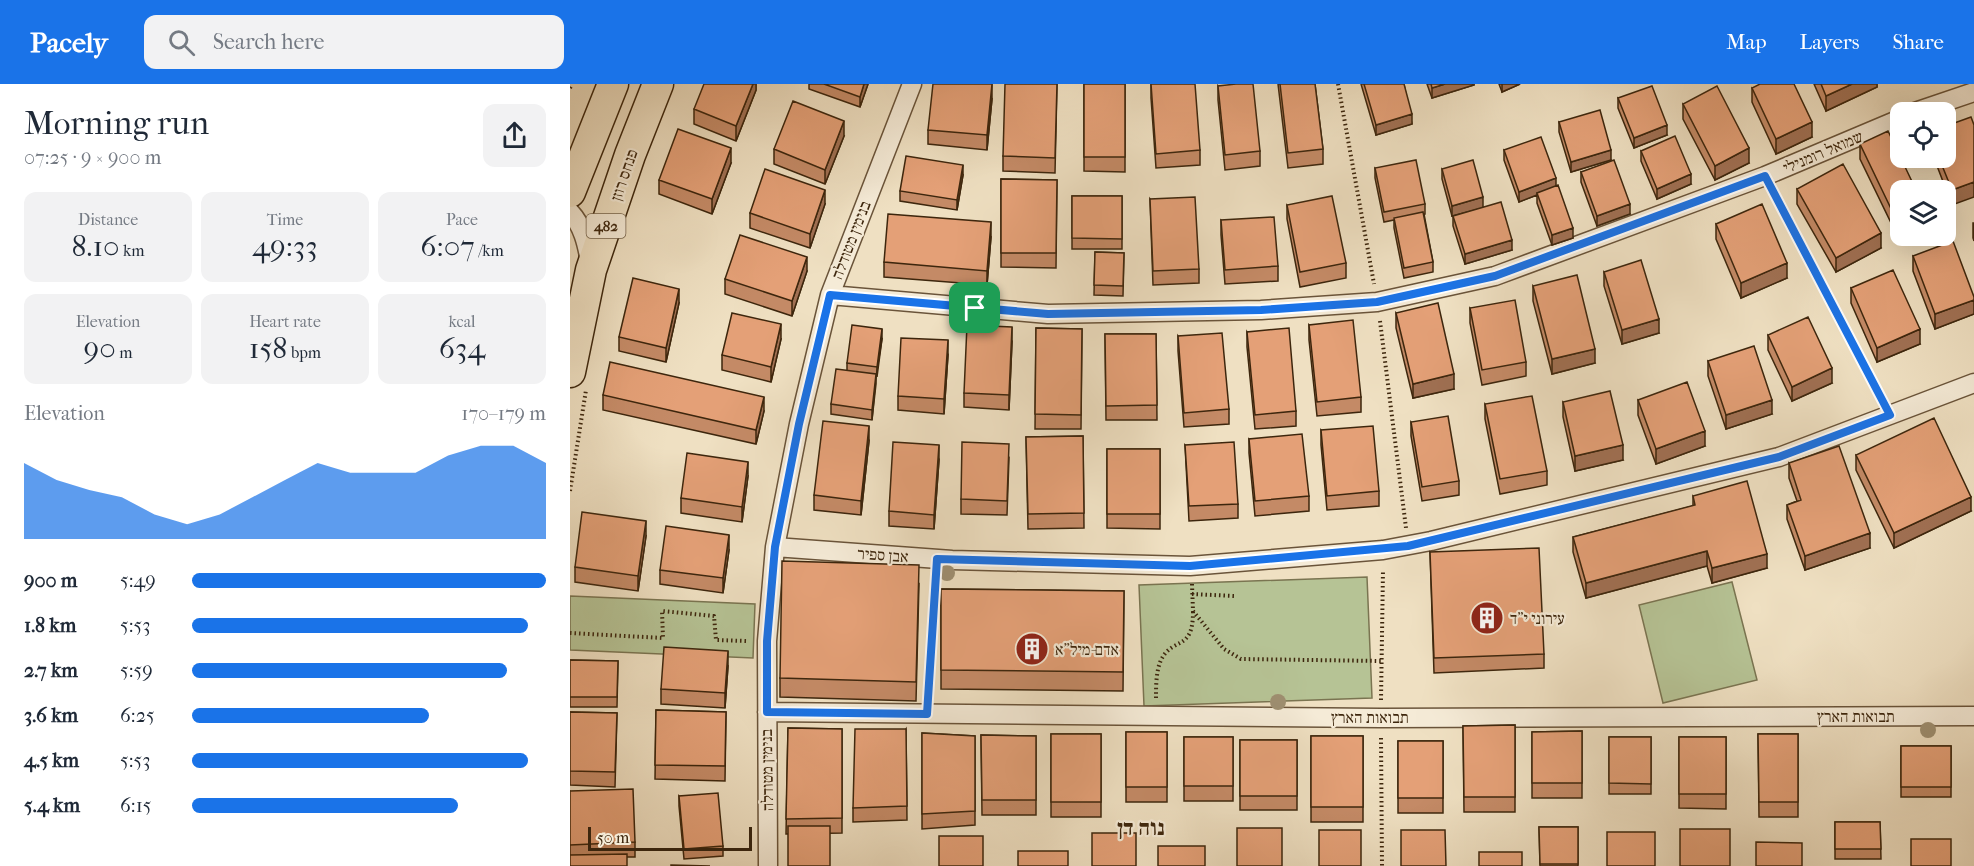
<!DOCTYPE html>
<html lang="en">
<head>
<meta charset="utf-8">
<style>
  body { margin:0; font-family:"IM FELL French Canon","Frank Ruhl Libre",serif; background:#f2f2f3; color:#1f2937; height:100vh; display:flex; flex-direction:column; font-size:22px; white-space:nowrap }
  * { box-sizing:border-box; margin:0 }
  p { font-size:20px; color:#747a83 }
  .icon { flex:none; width:33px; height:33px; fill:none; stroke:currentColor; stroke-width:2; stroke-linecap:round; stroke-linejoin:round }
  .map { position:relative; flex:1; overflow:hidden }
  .sheet { display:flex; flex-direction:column; background:#fff; width:570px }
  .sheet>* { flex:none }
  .fabs { position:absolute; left:1320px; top:18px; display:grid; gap:12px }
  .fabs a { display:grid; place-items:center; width:66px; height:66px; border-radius:12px; background:#fff; box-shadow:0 6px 24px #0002; font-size:30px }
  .scale { position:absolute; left:18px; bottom:15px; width:164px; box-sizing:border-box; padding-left:6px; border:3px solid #3d260d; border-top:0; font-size:16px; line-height:21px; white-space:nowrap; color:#3d260d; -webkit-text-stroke:4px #f5ebd7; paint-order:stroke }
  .pin { position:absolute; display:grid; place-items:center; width:51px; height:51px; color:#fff; margin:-26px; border-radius:12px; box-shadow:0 3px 9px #0006 }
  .round { display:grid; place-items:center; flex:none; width:63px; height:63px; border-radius:12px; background:#f2f2f3 }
  .headline { display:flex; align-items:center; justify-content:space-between; height:102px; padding:0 24px }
  h1 { font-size:33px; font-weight:600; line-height:45px }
  .figures { display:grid; grid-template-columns:repeat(3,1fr); gap:9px; height:102px; padding:6px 24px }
  .figures div { display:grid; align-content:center; border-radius:12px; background:#f2f2f3; text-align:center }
  .figures b { font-size:30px; font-weight:600 }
  .figures small { font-size:16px; font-weight:400 }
  .figures p { font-size:16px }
  .chart { height:168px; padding:12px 24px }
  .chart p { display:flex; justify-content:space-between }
  .chart svg { width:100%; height:108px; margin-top:6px; fill:#1a73e8; opacity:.7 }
  ul { padding:0 24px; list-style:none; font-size:20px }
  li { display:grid; grid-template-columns:96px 72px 1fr; align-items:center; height:45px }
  li i { height:15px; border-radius:8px; background:#1a73e8 }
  header { display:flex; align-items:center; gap:36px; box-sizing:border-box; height:84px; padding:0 30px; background:#1a73e8; color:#fff }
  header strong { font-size:28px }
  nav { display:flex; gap:33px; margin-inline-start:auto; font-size:21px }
  .search { width:420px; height:54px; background:#f2f2f3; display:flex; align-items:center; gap:15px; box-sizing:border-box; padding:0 21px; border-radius:12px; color:#747a83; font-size:22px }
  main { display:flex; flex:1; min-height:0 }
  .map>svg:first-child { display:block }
  .green { fill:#b6c395; stroke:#7a7451; stroke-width:1.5 }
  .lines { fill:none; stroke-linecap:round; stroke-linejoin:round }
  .street-casing { stroke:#6a543a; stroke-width:21 }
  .primary-casing { stroke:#3d260d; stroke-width:33 }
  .path { stroke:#3d260d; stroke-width:4; stroke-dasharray:1.5 3; stroke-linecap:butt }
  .street { stroke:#f5ebd7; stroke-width:18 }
  .primary { stroke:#efe0c2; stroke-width:30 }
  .tree { fill:#9e8f71 }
  .wall { fill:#c48a66; stroke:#3d260d; stroke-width:1.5 }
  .shaded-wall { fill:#a07053; stroke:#3d260d; stroke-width:1.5 }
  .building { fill:#e4a077; stroke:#3d260d; stroke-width:1.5 }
  .route-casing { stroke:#fff; stroke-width:12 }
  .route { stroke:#1a73e8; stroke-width:8 }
  .labels { text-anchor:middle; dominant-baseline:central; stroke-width:4.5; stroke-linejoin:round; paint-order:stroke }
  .shield { fill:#f5ebd7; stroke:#74614a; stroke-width:1.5 }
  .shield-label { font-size:15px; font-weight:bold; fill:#3d260d }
  .street-label { font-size:16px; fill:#3d260d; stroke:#f5ebd7 }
  .poi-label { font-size:16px; fill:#3d260d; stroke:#f5ebd7; text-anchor:start }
  .district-label { font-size:22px; font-weight:bold; fill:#3d260d; stroke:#f5ebd7 }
</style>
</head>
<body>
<header>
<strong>Pacely</strong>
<div class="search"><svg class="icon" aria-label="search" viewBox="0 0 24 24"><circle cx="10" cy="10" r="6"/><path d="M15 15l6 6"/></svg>Search here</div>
<nav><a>Map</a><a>Layers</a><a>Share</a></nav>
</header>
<main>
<section class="sheet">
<div class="headline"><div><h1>Morning run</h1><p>07:25 · 9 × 900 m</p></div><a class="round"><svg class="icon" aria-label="share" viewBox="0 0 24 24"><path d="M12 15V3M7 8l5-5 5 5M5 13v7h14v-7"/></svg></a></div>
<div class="figures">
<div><p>Distance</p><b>8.10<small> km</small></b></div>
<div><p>Time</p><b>49:33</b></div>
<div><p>Pace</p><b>6:07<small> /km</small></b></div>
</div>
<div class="figures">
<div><p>Elevation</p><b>90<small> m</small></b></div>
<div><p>Heart rate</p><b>158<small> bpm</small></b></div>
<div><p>kcal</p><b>634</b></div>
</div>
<div class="chart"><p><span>Elevation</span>170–179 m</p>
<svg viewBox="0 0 160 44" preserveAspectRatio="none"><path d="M0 44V13L10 20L20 24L30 27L40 34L50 38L60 34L70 27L80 20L90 13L100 17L110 17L120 17L130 10L140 6L150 6L160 13V44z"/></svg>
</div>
<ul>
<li><b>900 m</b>5:49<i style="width:100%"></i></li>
<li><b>1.8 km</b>5:53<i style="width:95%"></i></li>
<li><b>2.7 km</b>5:59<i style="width:89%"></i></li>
<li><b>3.6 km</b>6:25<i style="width:67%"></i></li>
<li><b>4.5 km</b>5:53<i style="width:95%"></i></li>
<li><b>5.4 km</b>6:15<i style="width:75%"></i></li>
</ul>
</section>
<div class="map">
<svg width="1404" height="782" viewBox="0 0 1404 782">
  <rect width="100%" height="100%" fill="#efe0c2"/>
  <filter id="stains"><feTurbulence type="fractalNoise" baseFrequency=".00333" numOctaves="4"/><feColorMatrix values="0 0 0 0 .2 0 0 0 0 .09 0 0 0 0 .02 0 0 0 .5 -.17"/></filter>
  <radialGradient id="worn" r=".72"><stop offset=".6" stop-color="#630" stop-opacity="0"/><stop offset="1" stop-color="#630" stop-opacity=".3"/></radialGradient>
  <path class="green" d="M797,493l5,121 -228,8 -5,-121z
    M1162,498l25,98 -94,23 -24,-98z
    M0,512l185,8 -2,54 -183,-8z"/>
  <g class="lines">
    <g class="street-casing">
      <path id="street" d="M1345,28l59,-20
        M0,128c13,14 17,32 20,50
        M260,211l218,19 213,-4 116,-8 118,-26 270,-100 135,-57
        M205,463l177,13 238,6 193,-16 48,-9 348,-84 195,-74
        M197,628l614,6 593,-2
        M198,782l-1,-225 8,-94 24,-123 31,-129 82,-211"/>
    </g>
    <g class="primary-casing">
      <path id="primary" d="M0,108l43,-108
        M0,288l21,-102 39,-115 28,-71"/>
    </g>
    <path class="path" d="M768,0l36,200
      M0,4l2,-4
      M1204,109l108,206
      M810,237l26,207
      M0,407l16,-101
      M622,500l1,27 31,38 17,10 140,2
      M622,510l42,2
      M0,549l93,5 -1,-27 52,5 2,24 31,1
      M359,611l7,-118
      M586,614c0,-12 0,-27 5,-38 12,-24 32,-8 32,-48
      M811,616l2,-130
      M811,654l1,128"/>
    <use href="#street" class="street"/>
    <use href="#primary" class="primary"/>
  </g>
  <g class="tree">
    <circle cx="377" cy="489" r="8"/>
    <circle cx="708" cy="618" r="8"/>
    <circle cx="1358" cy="646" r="8"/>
  </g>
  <path class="wall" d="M186,0v6l-20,51 -42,-17v-15z
    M239,0h59l-8,23 -51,-18z
    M487,0l-2,89 -52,-2v-15z
    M514,0h41v88l-41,-1z
    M581,0l49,66v15l-44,3 -5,-70z
    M708,0h37l8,65v15l-35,4z
    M791,0h43l8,40 -36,11z
    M857,0h47v1l-42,13z
    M929,0h21l-18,8z
    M1244,0h63v3l-51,24z
    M648,2l42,65v15l-35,4 -7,-70z
    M1182,4l60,49 -36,17 -24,-52z
    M1048,14l49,37 -33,13 -16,-40z
    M422,15l-5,51 -59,-6v-14z
    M1113,20l66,59 -34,17 -32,-61z
    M989,38l52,38 -40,12 -12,-40z
    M1404,41l-22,80 -18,-47h12z
    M274,52l-19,48 -51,-20v-15z
    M1290,60l56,46 -21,41 -35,-72z
    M934,66l52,36 17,52 -21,7 -15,-42v-8l-18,7 -15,-42z
    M1071,67l50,33 -34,15 -16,-38z
    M161,79l-19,51 -53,-20v-14z
    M805,84l50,36v10h-1l9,48v10l-29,6 -10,-50v-8l-10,2 -9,-44z
    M872,85l41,38 29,43 -47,14 -12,-38v-10l19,-5 -20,5 -10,-37z
    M1011,88l49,42 -33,12 -16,-44z
    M393,91l-6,35 -57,-9v-10z
    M431,95l56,1 -1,88 -55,-1z
    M1227,105l84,59 -45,24 -39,-68z
    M502,112h50v53h-50z
    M580,115l49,70v14l-46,2z
    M255,120l-15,44 -60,-20v-15z
    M717,121l59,58v15l-46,9 -13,-68z
    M651,136l57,46v15l-53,3 -4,-49z
    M1403,139h1v18l-1,-3z
    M1146,140l71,54 -46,20 -25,-59z
    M421,153l-4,48 -103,-8v-15z
    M525,168l29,1 -1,43 -29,-1z
    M1343,172l61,41v17l-39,15 -22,-58z
    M237,187l-15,45 -67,-22v-15z
    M1034,188l55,61 -37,11 -18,-58z
    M963,202l62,77 -43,11 -19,-73z
    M1281,204l69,56 -43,18 -26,-59z
    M109,219l-13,59 -47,-11v-14z
    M900,224l56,54v14l-44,9 -12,-62z
    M826,229l58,76 -41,9 -17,-70z
    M739,241l52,72v15l-44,4 -8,-76z
    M466,244l46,1 -1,100h-46z
    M677,248l49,79v15l-41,3 -8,-82z
    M535,250h51l1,86h-51z
    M1198,251l64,48 -40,18 -24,-51z
    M608,252l51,73v15l-45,3 -6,-76z
    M211,255l-10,43 -49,-12v-15z
    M312,255l-6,38 -4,43 -41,-6v-10l16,-34v-7z
    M442,258l-3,68 -45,-3v-14z
    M378,271l-4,59 -46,-4v-14z
    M1138,277l64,53 -46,15 -18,-53z
    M33,311l161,16 -8,33 -153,-34z
    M1068,316l67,46 -49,18 -18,-49z
    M993,318l60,58 -48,11 -12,-54z
    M915,320l62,67v14l-47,9 -15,-75z
    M841,338l48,59v14l-37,6 -11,-65z
    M751,346l58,61v15l-52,4 -6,-65z
    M513,352l1,92 -56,1 -2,-92z
    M679,355l60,57v15l-54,5 -6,-63z
    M299,357l-8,74 -47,-5v-15z
    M615,361l53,59v14l-49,3z
    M537,365h53v80l-53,-1z
    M1286,371l115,56 -77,37 -38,-78z
    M439,374l-2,57 -46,-1v-15z
    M369,376l-5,69 -45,-3v-15z
    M1219,379l81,85 -65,22 -18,-51v-14l10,-4 -8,-23z
    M178,392l-6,46 -61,-9v-15z
    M1123,412l74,72 -55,15 -5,-17 -121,32 -13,-46v-15l120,-31z
    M76,452l-8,55 -63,-9v-15z
    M159,466l-6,43 -63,-9v-14z
    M860,468l114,102v14l-110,5z
    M349,500l-3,117 -136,-4v-19z
    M371,505l183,2 -1,100 -182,-2z
    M0,576l48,1 -1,46h-47z
    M158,582l-3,42 -64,-4v-15z
    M86,626l70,2 -1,69 -70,-2z
    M0,628l47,1 -2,74 -45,-2z
    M945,641v87h-51l-1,-86z
    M218,644l54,1v104l-56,1z
    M336,645l1,91 -54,2v-14z
    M1012,647v67h-50v-66z
    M556,648h41v70h-41z
    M352,649l53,3v89l-53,4z
    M481,650h50v83h-50z
    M1188,650h40v83h-39z
    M411,651l55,1v79h-54z
    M741,652h52v86h-52z
    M614,653h49v64h-49z
    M1039,653h42v57h-42z
    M1109,653h47v72l-47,-1z
    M670,656h57v70h-57z
    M828,657h45v72h-45z
    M1331,662h50v51h-50z
    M0,707l65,51v15h-8l-57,9z
    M109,712l44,50v10l-39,3 -5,-53z
    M1265,738h45l1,37h-46z
    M969,743h39v39h-38z"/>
  <path class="shaded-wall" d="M183,0h3v6l-20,51v-15z
    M294,0h4l-8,23v-10z
    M422,0v15l-5,51v-15z
    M875,0h29v1l-42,13v-10z
    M932,0h18l-18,8z
    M1282,0h25v3l-51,24v-15z
    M842,30v10l-36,11v-10z
    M274,37v15l-19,48v-14z
    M1242,38v15l-36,17v-15z
    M1097,41v10l-33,13v-10z
    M161,64v15l-19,51v-15z
    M1179,64v15l-34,17v-14z
    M1041,66v10l-40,12v-10z
    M393,81v10l-6,35v-10z
    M1121,90v10l-34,15v-10z
    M986,94v10l-19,5v2l-18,7v-10z
    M1404,98v15l-22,8v-15z
    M255,106v14l-15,44v-14z
    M913,113v11l-31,8v-10z
    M1060,120v10l-33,12v-10z
    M1330,130v15l-5,2v-14z
    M421,138v15l-4,48v-14z
    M1003,144v10l-21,7v-10z
    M1311,149v15l-45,24v-14z
    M942,156v10l-47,14v-10z
    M237,173v14l-15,45v-15z
    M1217,179v15l-46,20v-15z
    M109,205v14l-13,59v-14z
    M1404,216v14l-39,15v-15z
    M1089,235v14l-37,11v-14z
    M211,240v15l-10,43v-15z
    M442,243v15l-3,68v-15z
    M312,245v10l-5,38v-10z
    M1350,245v15l-43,18v-14z
    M378,256v15l-4,59v-15z
    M1025,265v14l-43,11v-15z
    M1262,284v15l-40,18v-14z
    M306,290v10l-4,36v-10z
    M884,290v15l-41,9v-14z
    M194,313v14l-8,33v-14z
    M1202,316v14l-46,15v-14z
    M299,342v15l-8,74v-14z
    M1135,347v15l-49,18v-15z
    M369,361v15l-5,69v-14z
    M1053,361v15l-48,11v-15z
    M178,378v14l-6,46v-15z
    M1401,413v14l-77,37v-15z
    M76,437v15l-8,55v-15z
    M1300,449v15l-65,22v-14z
    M159,451v15l-6,43v-15z
    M1137,467v15l-121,32v-15z
    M1197,470v14l-55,15v-15z
    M158,567v15l-3,42v-15z"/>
  <path class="building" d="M134,0h49l-17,42 -42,-17z
    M254,0h40l-4,13z
    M363,0h59l-5,51 -59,-5z
    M435,0h52l-2,74 -52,-2z
    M514,0h41v73h-41z
    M581,0h44l5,66 -44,4z
    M666,0h17l7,67 -35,4 -7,-69z
    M710,0h35l8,65 -35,4z
    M794,0h40l8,30 -36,11z
    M861,0h14l-13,4z
    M1190,0h34l18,38 -36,17 -24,-51z
    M1251,0h31l-26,12z
    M1082,2l15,39 -33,13 -16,-40z
    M1147,2l32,62 -34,18 -32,-62z
    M223,17l51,20 -19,49 -51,-21z
    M1030,26l11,40 -40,12 -12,-40z
    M1401,33l3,8v57l-22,8 -13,-32h7v-32z
    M108,45l53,19 -19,51 -53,-19z
    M1318,47l28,59h-16v24l-5,3 -35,-73z
    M1105,52l16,38 -34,15 -16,-38z
    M971,53l15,41 -37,14 -15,-42z
    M336,72l57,9 -6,35 -57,-9z
    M846,76l9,44 -41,8 -9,-44z
    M903,76l10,37 -31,9 -10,-37z
    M1044,76l16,44 -33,12 -16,-44z
    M1273,80l38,69 -45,25 -39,-69z
    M195,85l60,21 -15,44 -60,-21z
    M431,95l56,1 -1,73h-55z
    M988,101l15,43 -21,7 -15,-42z
    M502,112h50v43l-50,-1z
    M762,112l14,67 -46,9 -13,-67z
    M625,113l4,72 -46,2 -3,-72z
    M931,118l11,38 -47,14 -12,-38z
    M1192,120l25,59 -46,20 -25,-59z
    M853,128l10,50 -29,6 -10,-50z
    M318,130l103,8 -4,49 -103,-9z
    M704,133l4,49 -53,4 -4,-50z
    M170,151l67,22 -15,44 -67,-22z
    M1383,157l21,56v3l-39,14 -22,-58z
    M525,168l29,1 -1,33 -29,-1z
    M1071,176l18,59 -37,11 -18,-58z
    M1323,186l27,59 -43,19 -26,-60z
    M1007,191l18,74 -43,10 -19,-73z
    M63,194l46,11 -13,59 -47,-11z
    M945,216l11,62 -44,8 -12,-62z
    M868,219l16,71 -41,10 -17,-71z
    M162,229l49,11 -10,43 -49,-12z
    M1238,233l24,51 -40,19 -24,-52z
    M783,236l8,77 -44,5 -8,-77z
    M282,241l30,4 -5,38 -30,-4z
    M397,241l45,2 -3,68 -45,-2z
    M466,244l46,1 -1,86 -46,-1z
    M719,244l7,83 -41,4 -8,-83z
    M652,249l7,76 -45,4 -6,-77z
    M535,250h51l1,71 -51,1z
    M331,254l47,2 -4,59 -46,-3z
    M1184,262l18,54 -46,15 -18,-54z
    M40,278l154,35 -8,33 -153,-35z
    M266,285l40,5 -4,36 -41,-6z
    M1117,298l18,49 -49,18 -18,-49z
    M1040,307l13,54 -48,11 -12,-54z
    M962,312l15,75 -47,8 -15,-75z
    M878,332l11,65 -37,6 -11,-65z
    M1364,334l37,79 -77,36 -38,-78z
    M253,337l46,5 -8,75 -47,-6z
    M803,342l6,65 -52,5 -6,-66z
    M732,350l7,62 -54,5 -6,-62z
    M513,352l1,77 -56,1 -2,-77z
    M323,358l46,3 -5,70 -45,-4z
    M392,358l47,2 -2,57 -46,-2z
    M664,358l4,62 -49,2 -4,-61z
    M1269,362l31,87 -65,23 -18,-51 14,-5 -12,-37z
    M537,365h53v65h-53z
    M117,369l61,9 -6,45 -61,-9z
    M1177,397l20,73 -55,14 -5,-17 -121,32 -13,-46 122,-32 -2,-9z
    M12,428l64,9 -8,55 -63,-9z
    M96,442l63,9 -6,43 -63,-8z
    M969,464l5,106 -110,4 -4,-106z
    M212,477l137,4 -3,117 -136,-4z
    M371,505l183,2 -1,81 -182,-2z
    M94,563l64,4 -3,42 -64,-4z
    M0,576l48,1 -1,36h-47z
    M86,626l70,2 -1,54 -70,-1z
    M0,628l47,1 -2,59 -45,-1z
    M945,641v72h-51l-1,-71z
    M218,644l54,1v89l-56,1z
    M285,645h51l1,77 -54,2z
    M1012,647v52h-50v-51z
    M556,648h41v55h-41z
    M352,649l53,3v75l-53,3z
    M481,650h50v68h-50z
    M1188,650h40v68h-39z
    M411,651l55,1v64h-54z
    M741,652h52v71h-52z
    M614,653h49v49h-49z
    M1039,653h42v47l-42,-1z
    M1109,653h47v57h-47z
    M670,656h57v56h-57z
    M828,657h45v57h-45z
    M1331,662h50v41h-50z
    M63,705l2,53 -65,3v-54z
    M148,709l5,53 -39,3 -5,-53z
    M1265,738h45l1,27h-46z
    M218,742h42v40h-42z
    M969,743h39v37h-38z
    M667,744h45v38h-45z
    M1110,745h50v37h-50z
    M749,746h42v36h-42z
    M831,746h44l1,36h-45z
    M1037,748h48v34h-48z
    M522,749h44v33h-44z
    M369,752h44v30h-44z
    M1341,755h40v27h-40z
    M1186,758l46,1v23h-46z
    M588,762h47v20h-47z
    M448,767h50v15h-50z
    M909,768h43v14h-43z
    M57,770v12h-57v-11z
    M101,781l39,1h-39z"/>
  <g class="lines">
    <g class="route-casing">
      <path id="route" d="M1195,92l125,239 -111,42 -371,89 -218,20 -253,-7 -10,155 -160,-2v-71l8,-94 24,-123 31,-129 218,19 213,-4 116,-8 118,-26z"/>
    </g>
    <use href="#route" class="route"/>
  </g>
  <defs>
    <g id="building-disc" transform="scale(1.725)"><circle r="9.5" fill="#8f2418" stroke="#f5ebd7"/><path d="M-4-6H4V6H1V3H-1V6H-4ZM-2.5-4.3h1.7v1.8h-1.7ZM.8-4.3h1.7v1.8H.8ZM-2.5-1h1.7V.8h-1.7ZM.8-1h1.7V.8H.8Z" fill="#fff"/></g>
  </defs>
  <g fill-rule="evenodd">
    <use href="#building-disc" x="917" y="534"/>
    <use href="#building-disc" x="462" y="565"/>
  </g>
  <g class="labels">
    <rect class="shield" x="16.5" y="130" width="39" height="24" rx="4.5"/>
    <g class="shield-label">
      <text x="36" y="142">482</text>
    </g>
    <g class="street-label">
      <text transform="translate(1253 68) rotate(-23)">שמואל רומנילי</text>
      <text transform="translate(54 91) rotate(-71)">פנחס רוזן</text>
      <text transform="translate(281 156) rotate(-69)">בנימין מטודלה</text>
      <text transform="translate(313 471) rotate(4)">אבן ספיר</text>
      <text x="1286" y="632">תבואות הארץ</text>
      <text x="800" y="633">תבואות הארץ</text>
      <text transform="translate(197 686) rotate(-91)">בנימין מטודלה</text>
    </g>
    <g class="poi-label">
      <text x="940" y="534">עירוני י"ד</text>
      <text x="485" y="565">אדם-מיל"א</text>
    </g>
    <g class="district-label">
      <text x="571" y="744">נוה דן</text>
    </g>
  </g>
  <rect width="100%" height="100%" filter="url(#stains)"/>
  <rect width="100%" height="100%" fill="url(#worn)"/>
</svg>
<div class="fabs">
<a><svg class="icon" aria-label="locate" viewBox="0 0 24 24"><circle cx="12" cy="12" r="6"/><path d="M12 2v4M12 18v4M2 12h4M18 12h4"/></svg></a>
<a><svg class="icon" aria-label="layers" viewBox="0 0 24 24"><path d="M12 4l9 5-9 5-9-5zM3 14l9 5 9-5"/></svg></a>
</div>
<div class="scale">50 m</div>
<div class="pin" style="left:405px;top:224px;background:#1e9e55"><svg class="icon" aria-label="arrive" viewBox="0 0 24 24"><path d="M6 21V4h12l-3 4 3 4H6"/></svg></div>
</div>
</main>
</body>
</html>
